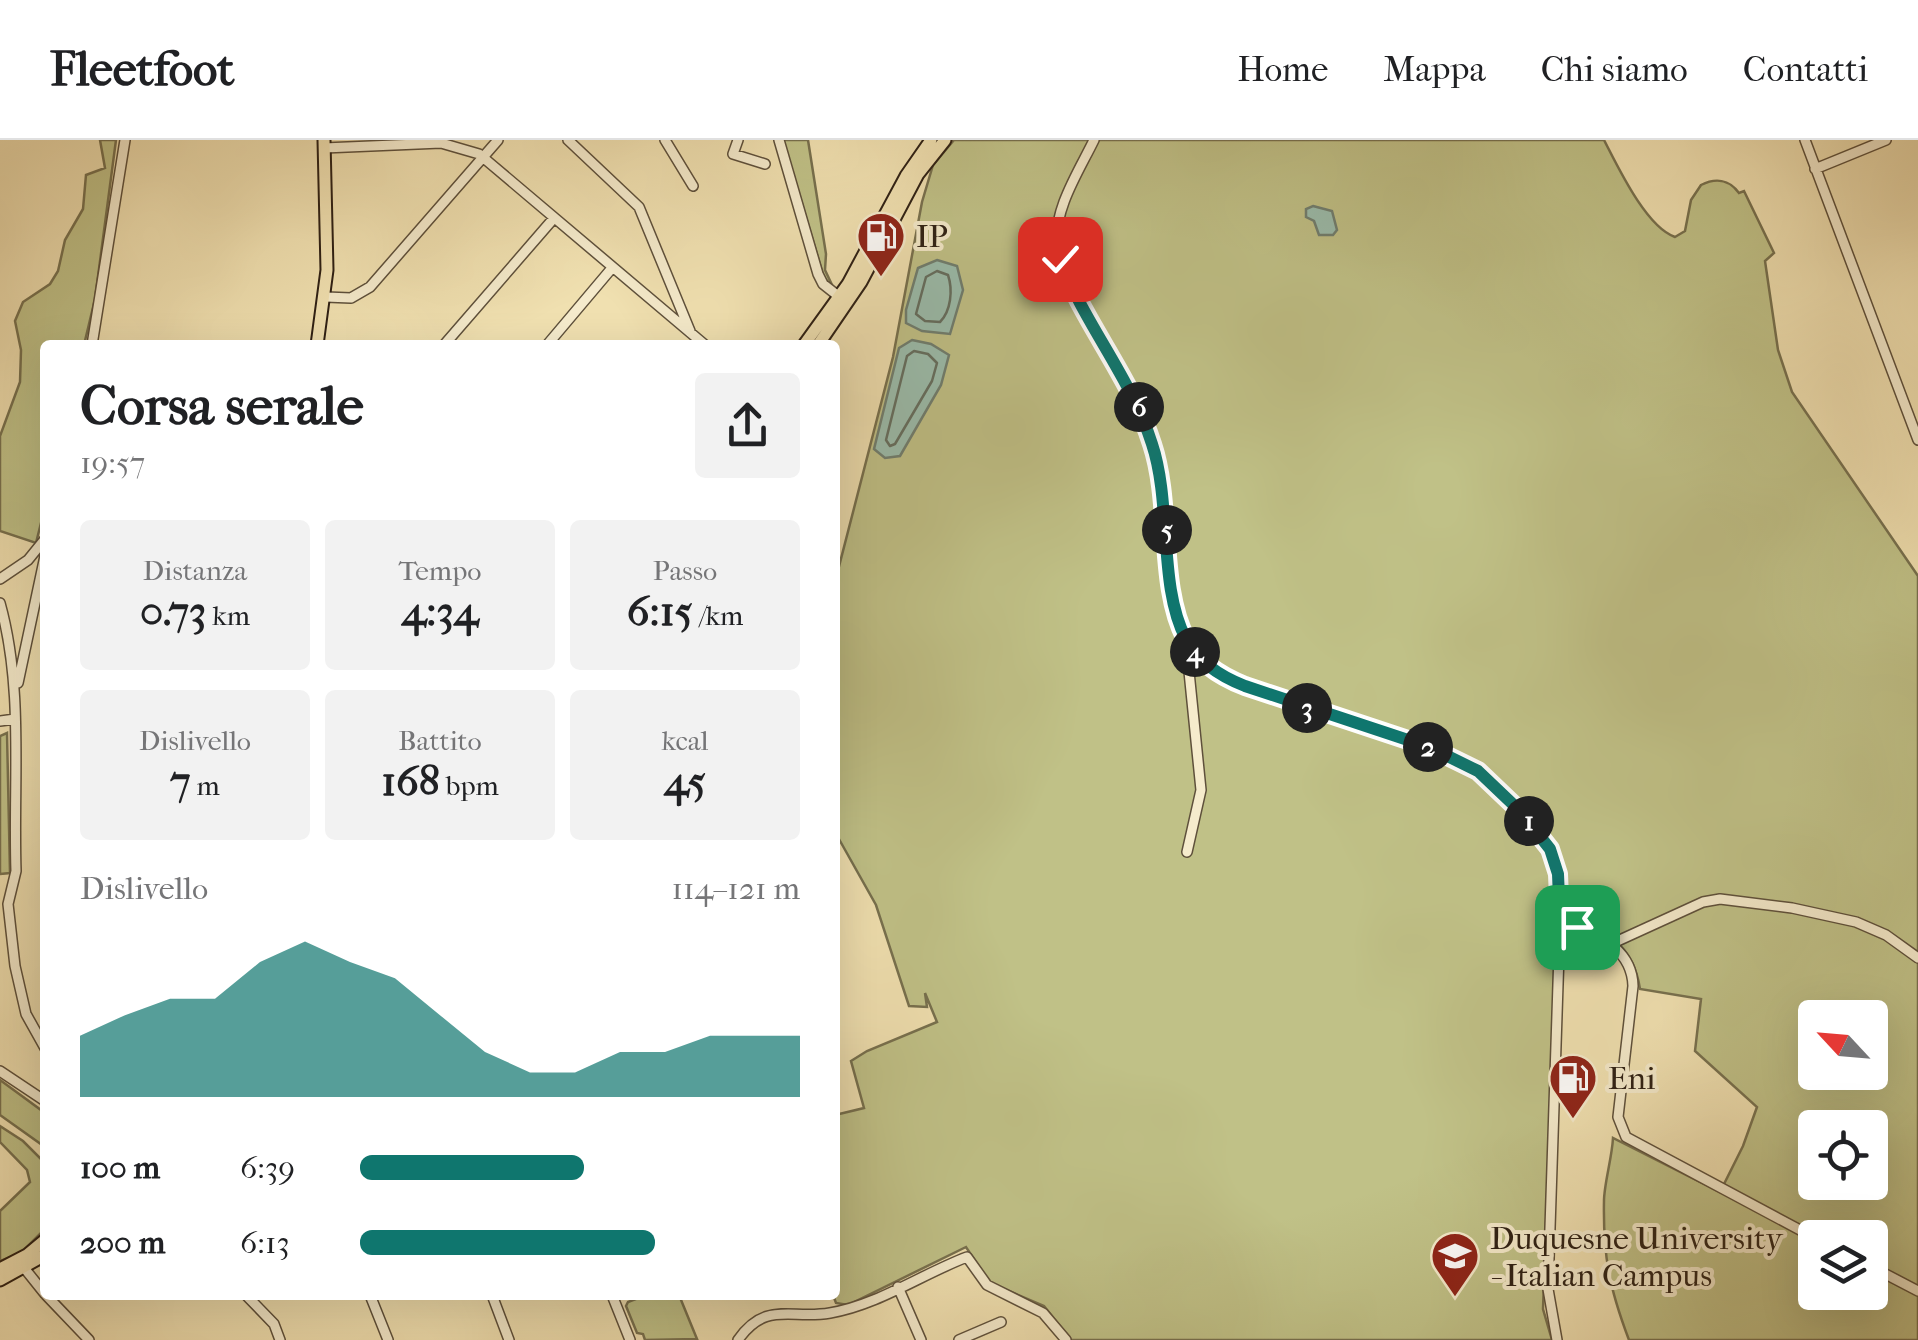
<!DOCTYPE html>
<html lang="it">
<head>
<meta charset="utf-8">
<style>
  body { margin:0; font-family:"IM FELL French Canon",serif; background:#f2f2f2; color:#202124; height:100vh; display:flex; flex-direction:column; font-size:38px; white-space:nowrap }
  * { box-sizing:border-box; margin:0 }
  p { font-size:32px; color:#757577 }
  .icon { flex:none; width:55px; height:55px; fill:none; stroke:currentColor; stroke-width:2; stroke-linecap:round; stroke-linejoin:round }
  .map { position:relative; flex:1; overflow:hidden }
  .sheet { position:absolute; left:40px; top:200px; width:800px; height:960px; display:flex; flex-direction:column; background:#fff; border-radius:10px; box-shadow:0 10px 40px #0002 }
  .sheet>* { flex:none }
  .needle { width:65px; rotate:296deg }
  .fabs { position:absolute; left:1798px; top:860px; display:grid; gap:20px }
  .fabs a { display:grid; place-items:center; width:90px; height:90px; border-radius:10px; background:#fff; box-shadow:0 10px 40px #0002; font-size:50px }
  .pin { position:absolute; display:grid; place-items:center; width:85px; height:85px; color:#fff; margin:-42px; border-radius:20px; box-shadow:0 5px 15px #0006 }
  .km { position:absolute; width:50px; height:50px; margin:-25px; border-radius:50%; background:#222; color:#fff; font-size:28px; line-height:50px; text-align:center }
  .round { display:grid; place-items:center; flex:none; width:105px; height:105px; border-radius:10px; background:#f2f2f2 }
  .head { display:flex; align-items:center; justify-content:space-between; height:170px; padding:0 40px }
  h1 { font-size:55px; font-weight:800; line-height:75px }
  .figures { display:grid; grid-template-columns:repeat(3,1fr); gap:15px; height:170px; padding:10px 40px }
  .figures div { display:grid; align-content:center; border-radius:10px; background:#f2f2f2; text-align:center }
  .figures b { font-size:42px; font-weight:800 }
  .figures small { font-size:28px; font-weight:400 }
  .figures p { font-size:28px }
  .chart { height:280px; padding:20px 40px }
  .chart p { display:flex; justify-content:space-between }
  .chart svg { width:100%; height:180px; margin-top:10px; fill:#0f766e; opacity:.7 }
  ul { padding:0 40px; list-style:none; font-size:32px }
  li { display:grid; grid-template-columns:160px 120px 1fr; align-items:center; height:75px }
  li i { height:25px; border-radius:12px; background:#0f766e }
  header { display:flex; align-items:center; gap:60px; box-sizing:border-box; height:140px; padding:0 50px; background:#fff; border-bottom:2px solid #e0e0e0 }
  header strong { font-size:48px }
  nav { display:flex; gap:55px; margin-inline-start:auto; font-size:35px }
  .map>svg:first-child { display:block }
  .green { fill:#c0c187; stroke:#77704e; stroke-width:2.5; fill-rule:evenodd }
  .water { fill:#9abdad; stroke:#6f7e70; stroke-width:2.5 }
  .lines { fill:none; stroke-linecap:round; stroke-linejoin:round }
  .shore { stroke:#646e60; stroke-width:2.5 }
  .minor-casing { stroke:#5e503b; stroke-width:12 }
  .major-casing { stroke:#2e2014; stroke-width:15 }
  .minor { stroke:#f5ebcc; stroke-width:9 }
  .major { stroke:#f0e0b0; stroke-width:11 }
  .route-casing { stroke:#fff; stroke-width:20 }
  .route { stroke:#0f766e; stroke-width:12 }
  .labels { text-anchor:middle; dominant-baseline:central; stroke-width:8; stroke-linejoin:round; paint-order:stroke }
  .poi-label { font-size:32px; fill:#2e2014; stroke:#f5ebcc; text-anchor:start }
</style>
</head>
<body>
<header>
<strong>Fleetfoot</strong>
<nav><a>Home</a><a>Mappa</a><a>Chi siamo</a><a>Contatti</a></nav>
</header>
<div class="map">
<svg width="1918" height="1200" viewBox="0 0 1918 1200">
  <rect width="100%" height="100%" fill="#f0e0b0"/>
  <filter id="stains"><feTurbulence type="fractalNoise" baseFrequency=".002" numOctaves="4"/><feColorMatrix values="0 0 0 0 .2 0 0 0 0 .09 0 0 0 0 .02 0 0 0 .5 -.17"/></filter>
  <radialGradient id="worn" r=".72"><stop offset=".6" stop-color="#630" stop-opacity="0"/><stop offset="1" stop-color="#630" stop-opacity=".3"/></radialGradient>
  <path class="green" d="M100,0h16l-21,159 -11,46h-39v162l-9,36 -36,-12v-95l20,-54 1,-32 -6,-29 8,-19 27,-18 8,-13 7,-31 18,-31 3,-34 19,-7z
    M783,0h25l18,114 -1,16 8,17 -9,-9z
    M954,0h650c14,27 42,87 71,97l10,-6 6,-31 10,-15c14,-7 28,-6 38,8l5,-2 30,62 -9,8 13,89 14,42 126,184v764h-289c-20,-53 -26,-84 -25,-139 0,-17 8,-43 9,-63l107,54 23,-46 14,-39 -62,-56 6,-52 -61,-10c-8,-51 -39,-58 -83,-75l-14,395 9,31h-481l-27,-34 -54,-23 -24,-36 -118,58 -12,-2 -3,-8 2,-180 29,-7 -13,-47 16,-10 70,-29 -12,-29 2,14 -18,-1 -33,-101 -41,-73v-250l58,-225 29,-155 11,-37zM1815,878h55v54h-55zM1815,988h55v54h-55zM1815,1098h55v54h-55z
    M7,593l3,140 -10,1v-138z
    M0,940l45,33v34l-45,-32z
    M0,986l23,15 22,22v66l-24,24 -21,8v-50l30,-29 -3,-12 -27,-28z
    M646,1155h33l18,44 -52,1 -2,-6 -6,-1 -11,-27 2,-4z"/>
  <path class="water" d="M1313,66l19,5 5,19 -4,5h-14l-5,-14 -8,-4v-8z
    M937,120l20,6 6,24 -13,44 -28,-3 -16,-8v-13l12,-42z
    M912,200l19,4 18,11 -8,30 -41,71 -15,2 -11,-9 25,-101z"/>
  <g class="lines">
    <path class="shore" d="M937,131l11,4c5,15 3,36 -8,47l-15,-1 -9,-7 10,-37z
      M914,211l14,3 9,9 -5,18 -37,63 -5,2 -4,-6 21,-84z"/>
    <g class="minor-casing">
      <path id="minor" d="M568,0l71,67 51,124
        M665,0l28,46
        M738,0l-5,14 32,10
        M779,0l39,134 5,10 19,15
        M1094,0c-15,31 -41,70 -37,106 4,29 25,57 39,82 24,42 49,83 61,130 14,56 0,156 42,198 26,26 60,36 94,47 52,17 125,32 171,60 22,13 40,31 57,49 14,15 28,31 34,50 6,20 5,40 5,61l-12,366 9,51
        M1805,0l113,300
        M324,8l117,-5 38,11 226,191
        M1815,29l71,-29
        M326,157l25,1 19,-11 128,-147
        M92,205l33,-205
        M444,205l110,-127
        M547,205l65,-77
        M0,439l28,-19 17,-21
        M0,463c24,86 13,179 16,268l-8,33 7,62 11,48 19,34
        M1186,502l15,148 -14,62
        M18,543l27,-127
        M0,581l15,-2
        M1560,783c34,8 72,24 73,63l-15,131 8,20 189,101
        M1611,804l92,-42 17,-3 72,9 64,14 30,13 32,23
        M0,931l45,30
        M1870,1126l48,25
        M25,1129l20,25
        M898,1147l23,53
        M46,1155l43,45
        M246,1155l28,29 6,16
        M370,1155l18,45
        M492,1155l17,45
        M612,1155l18,45
        M738,1200c28,-40 53,-20 92,-27 48,-8 92,-39 137,-56l20,28 56,28 23,27
        M959,1200l42,-18"/>
    </g>
    <g class="major-casing">
      <path id="major" d="M317,205l10,-75 -3,-130
        M804,205l44,-61 58,-108 25,-36
        M818,205l43,-63 57,-108 27,-34
        M0,1129l27,-14 18,-15
        M0,1140l45,-25"/>
    </g>
    <use href="#minor" class="minor"/>
    <use href="#major" class="major"/>
  </g>
  <g class="lines">
    <g class="route-casing">
      <path id="route" d="M1060,119c24,65 71,118 92,185 20,60 6,142 34,195 12,23 36,38 59,47l184,61 49,24 42,40 30,38 8,25 2,48 17,5"/>
    </g>
    <use href="#route" class="route"/>
  </g>
  <defs>
    <g id="fuel-pin" transform="scale(2.5)"><path d="M0 17L-7.5 6A9.5 9.5 0 1 1 7.5 6Z" fill="#8f2418" stroke="#f5ebcc"/><path d="M-5.5-6h7V0h2V4h1.3V-2.5L3-4.5l.8-.8L6-3V5H2.5V1h-1V6h-7ZM-4.2-4.7v3.2H.2V-4.7Z" fill="#fff"/></g>
    <g id="university-pin" transform="scale(2.5)"><path d="M0 17L-7.5 6A9.5 9.5 0 1 1 7.5 6Z" fill="#8f2418" stroke="#f5ebcc"/><path d="M0-5L7-2L0 1L-7-2ZM-4 1L0 2.5L4 1V4Q0 6-4 4Z" fill="#fff"/></g>
  </defs>
  <g fill-rule="evenodd">
    <use href="#fuel-pin" x="881" y="96"/>
    <use href="#fuel-pin" x="1573" y="938"/>
    <use href="#university-pin" x="1455" y="1116"/>
  </g>
  <g class="labels">
    <g class="poi-label">
      <text x="916" y="96">IP</text>
      <text x="1608" y="938">Eni</text>
      <text x="1490" y="1098">Duquesne University<tspan x="1490" dy="37">- Italian Campus</tspan></text>
    </g>
  </g>
  <rect width="100%" height="100%" filter="url(#stains)"/>
  <rect width="100%" height="100%" fill="url(#worn)"/>
</svg>
<div class="fabs">
<a><svg class="needle" viewBox="-14 -14 28 28"><path d="M0-13l5 13h-10z" fill="#e53935"/><path d="M0 13l5-13h-10z" fill="#757577"/></svg></a>
<a><svg class="icon" aria-label="locate" viewBox="0 0 24 24"><circle cx="12" cy="12" r="6"/><path d="M12 2v4M12 18v4M2 12h4M18 12h4"/></svg></a>
<a><svg class="icon" aria-label="layers" viewBox="0 0 24 24"><path d="M12 4l9 5-9 5-9-5zM3 14l9 5 9-5"/></svg></a>
</div>
<div class="pin" style="left:1577px;top:787px;background:#1e9e55"><svg class="icon" aria-label="arrive" viewBox="0 0 24 24"><path d="M6 21V4h12l-3 4 3 4H6"/></svg></div>
<div class="pin" style="left:1060px;top:119px;background:#d93025"><svg class="icon" aria-label="check" viewBox="0 0 24 24"><path d="M5 12l5 5 9-10"/></svg></div>
<b class="km" style="left:1529px;top:681px">1</b>
<b class="km" style="left:1428px;top:607px">2</b>
<b class="km" style="left:1307px;top:568px">3</b>
<b class="km" style="left:1195px;top:512px">4</b>
<b class="km" style="left:1167px;top:390px">5</b>
<b class="km" style="left:1139px;top:267px">6</b>
<section class="sheet">
<div class="head"><div><h1>Corsa serale</h1><p>19:57</p></div><a class="round"><svg class="icon" aria-label="share" viewBox="0 0 24 24"><path d="M12 15V3M7 8l5-5 5 5M5 13v7h14v-7"/></svg></a></div>
<div class="figures">
<div><p>Distanza</p><b>0.73<small> km</small></b></div>
<div><p>Tempo</p><b>4:34</b></div>
<div><p>Passo</p><b>6:15<small> /km</small></b></div>
</div>
<div class="figures">
<div><p>Dislivello</p><b>7<small> m</small></b></div>
<div><p>Battito</p><b>168<small> bpm</small></b></div>
<div><p>kcal</p><b>45</b></div>
</div>
<div class="chart"><p><span>Dislivello</span>114–121 m</p>
<svg viewBox="0 0 160 44" preserveAspectRatio="none"><path d="M0 44V29L10 24L20 20L30 20L40 11L50 6L60 11L70 15L80 24L90 33L100 38L110 38L120 33L130 33L140 29L150 29L160 29V44z"/></svg>
</div>
<ul>
<li><b>100 m</b>6:39<i style="width:51%"></i></li>
<li><b>200 m</b>6:13<i style="width:67%"></i></li>
</ul>
</section>
</div>
</body>
</html>
